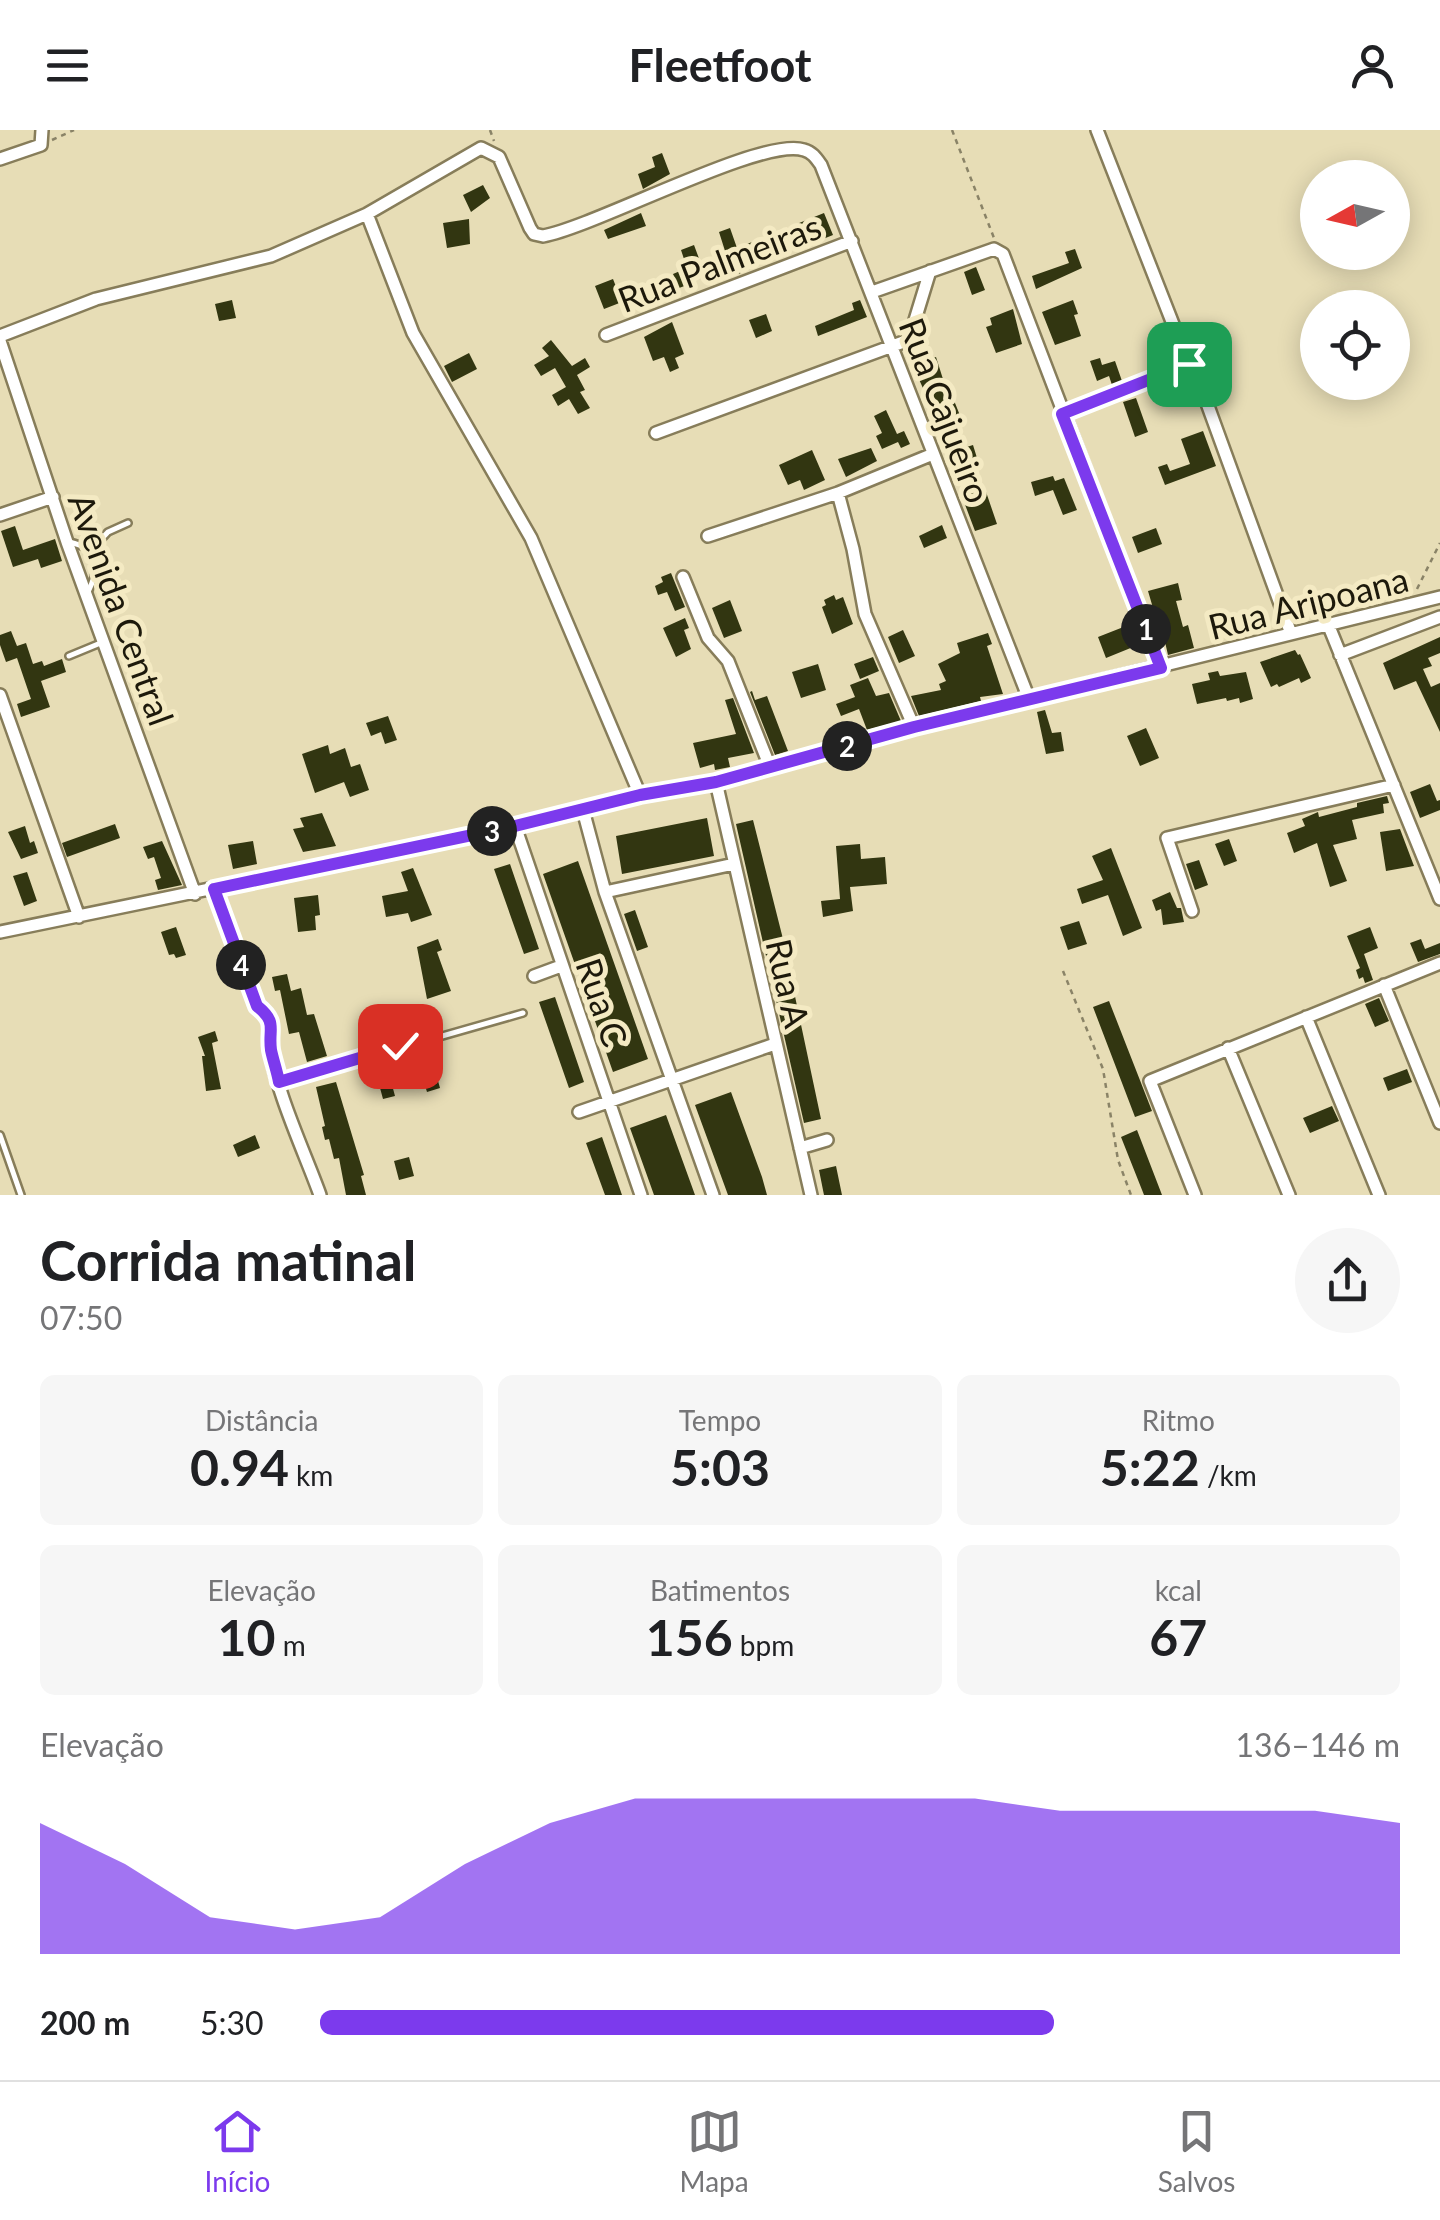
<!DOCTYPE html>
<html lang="pt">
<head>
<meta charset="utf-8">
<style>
  body { margin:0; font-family:Lato,sans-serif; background:#f6f6f6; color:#202124; height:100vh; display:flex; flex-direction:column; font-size:38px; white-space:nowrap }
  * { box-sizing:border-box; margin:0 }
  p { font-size:32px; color:#757577 }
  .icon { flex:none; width:55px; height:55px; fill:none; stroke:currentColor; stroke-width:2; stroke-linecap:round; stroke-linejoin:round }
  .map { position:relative; height:1065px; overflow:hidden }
  .drawer { display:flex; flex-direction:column; background:#fff; flex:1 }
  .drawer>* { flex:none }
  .needle { width:65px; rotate:262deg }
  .buttons { position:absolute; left:1300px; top:30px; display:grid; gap:20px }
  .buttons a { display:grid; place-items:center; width:110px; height:110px; border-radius:50%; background:#fff; box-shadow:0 5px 25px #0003; font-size:50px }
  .pin { position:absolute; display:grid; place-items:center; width:85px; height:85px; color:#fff; margin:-42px; border-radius:20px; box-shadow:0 5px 15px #0006 }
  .km { position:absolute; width:50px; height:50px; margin:-25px; border-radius:50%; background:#222; color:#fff; font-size:28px; line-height:50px; text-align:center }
  .round { display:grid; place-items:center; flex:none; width:105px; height:105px; border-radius:52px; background:#f6f6f6 }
  .headline { display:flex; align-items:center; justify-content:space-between; height:170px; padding:0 40px }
  h1 { font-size:55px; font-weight:700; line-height:75px }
  .metrics { display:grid; grid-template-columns:repeat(3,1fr); gap:15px; height:170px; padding:10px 40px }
  .metrics div { display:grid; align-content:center; border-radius:15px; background:#f6f6f6; text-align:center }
  .metrics b { font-size:50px; font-weight:700 }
  .metrics small { font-size:28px; font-weight:400 }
  .metrics p { font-size:28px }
  .chart { height:280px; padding:20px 40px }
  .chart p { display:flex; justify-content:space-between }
  .chart svg { width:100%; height:180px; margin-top:10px; fill:#7c3aed; opacity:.7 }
  ul { padding:0 40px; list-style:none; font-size:32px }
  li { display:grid; grid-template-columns:160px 120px 1fr; align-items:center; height:75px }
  li i { height:25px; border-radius:12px; background:#7c3aed }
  header { display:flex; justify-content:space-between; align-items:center; height:130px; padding:0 40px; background:#fff; font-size:45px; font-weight:700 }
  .tabs { display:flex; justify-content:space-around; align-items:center; height:140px; border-top:2px solid #e0e0e0; background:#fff; font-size:28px; color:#757577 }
  .tabs a { display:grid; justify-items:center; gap:5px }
  .tabs .selected { color:#7c3aed }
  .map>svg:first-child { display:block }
  .building { fill:#323611 }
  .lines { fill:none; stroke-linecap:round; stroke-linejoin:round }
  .service-casing { stroke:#877d5a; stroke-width:10 }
  .minor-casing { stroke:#877d5a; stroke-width:16 }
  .path { stroke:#8a8367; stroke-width:2.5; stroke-dasharray:5 5; stroke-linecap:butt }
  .service { stroke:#fff; stroke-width:5 }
  .minor { stroke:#fff; stroke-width:11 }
  .route-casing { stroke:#fff; stroke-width:20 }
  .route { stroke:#7c3aed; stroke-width:12 }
  .labels { text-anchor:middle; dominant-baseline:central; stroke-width:10; stroke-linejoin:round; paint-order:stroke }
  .street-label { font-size:35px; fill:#1d190b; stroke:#f4eac3 }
</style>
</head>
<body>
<header><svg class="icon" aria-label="menu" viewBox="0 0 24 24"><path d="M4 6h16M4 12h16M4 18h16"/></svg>Fleetfoot<svg class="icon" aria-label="person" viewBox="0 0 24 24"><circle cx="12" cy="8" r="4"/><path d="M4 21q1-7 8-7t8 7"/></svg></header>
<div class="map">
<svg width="1440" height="1065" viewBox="0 0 1440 1065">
  <rect width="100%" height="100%" fill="#e7ddb6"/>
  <path class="building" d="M662,23l8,21 -27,15 -5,-15 17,-7 -3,-10z
    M483,55l7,13 -19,14 -8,-17z
    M641,83l5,13 -38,13 -4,-9z
    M824,83l9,22 -10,4 -1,-3 -80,27 4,8 -13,5 -14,-44 11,-4 7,20z
    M469,89l1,25 -23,4 -4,-25z
    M694,115l10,27 -16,6 2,6 -11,4 -6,-14 14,-6 -6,-18z
    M1075,119l7,19 -46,21 -4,-13 37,-13 -4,-11z
    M976,137l9,23 -13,5 -8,-23z
    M613,149l9,23 -18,7 -9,-23z
    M232,170l4,18 -17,3 -4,-17z
    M860,170l7,17 -49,19 -3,-10 39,-16 -2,-7z
    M1073,170l5,14 -4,1 7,21 -26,9 -13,-33z
    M1013,179l9,35 -26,9 -10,-26 6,-2 -2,-7z
    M766,184l6,17 -16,7 -7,-18z
    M672,192l12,32 -9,4 4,10 -9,4 -6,-15 -11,4 -9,-24z
    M551,210l21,26 13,-8 5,9 -13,8 8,15 -5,2 10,16 -12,6 -9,-15 -11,7 -6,-11 14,-8 -11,-19 -14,8 -7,-11 15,-9 -7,-8z
    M469,223l8,16 -25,13 -8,-16z
    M936,227l12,38 3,-2 10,25 -21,8 -27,-60z
    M1100,228l2,7 13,-4 7,20 -10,4 -3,-9 -12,5 -7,-20z
    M1136,268l12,34 -13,5 -12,-35z
    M886,280l11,24 7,-3 6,13 -9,4 -3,-6 -16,7 -6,-13 6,-3 -8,-17z
    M1203,301l13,35 -51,19 -7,-18 9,-3 3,7 20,-7 -9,-25z
    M973,315l4,13 -22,7 -4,-13z
    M871,318l6,13 -31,16 -8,-18z
    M812,320l13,30 -21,10 -4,-10 -12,5 -9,-20z
    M1053,346l2,5 9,-3 13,32 -14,5 -10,-25 -18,6 -4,-14z
    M978,350l2,8 4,-2 13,38 -22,7 -14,-37 5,-1 -2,-9z
    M942,395l5,13 -23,10 -5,-12z
    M15,396l8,24 32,-11 7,22 -21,7 -3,-9 -25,8 -12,-36z
    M1156,398l6,16 -24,9 -6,-16z
    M671,443l14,34 -10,4 -8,-19 -9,3 -3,-9 8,-4 -2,-5z
    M1178,453l4,17 -6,1 7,26 5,-2 6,23 -26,7 -11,-48 -4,1 -5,-17z
    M834,465l2,5 7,-3 10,27 -21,10 -10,-27 4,-2 -2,-5z
    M730,470l12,31 -18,7 -12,-30z
    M685,488l4,10 -5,2 7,19 -15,8 -13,-29z
    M1126,496l12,19 -32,13 -8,-21z
    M903,500l12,26 -16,7 -11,-26z
    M11,501l6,15 9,-3 7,21 9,-3 2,5 18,-7 4,13 -25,9 9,26 -29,10 -4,-13 14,-5 -14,-41 -11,4 -6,-17v-10z
    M988,503l4,11 -5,2 16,48 -23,3 1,4 -62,15 -8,-20 30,-6 -2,-6 7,-3 -8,-17 22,-11 -3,-10z
    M1440,507v16l-12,5 4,8 -9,3 8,18 9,-4v49l-24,-51 -22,9 -11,-27z
    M1295,520l3,5 2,-1 11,24 -10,5 -2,-5 -20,9 -2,-3 -6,3 -11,-25z
    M873,527l6,14 -19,8 -6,-15z
    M818,534l8,26 -25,8 -9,-26z
    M1218,541l2,5 26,-4 7,27 -13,4 -1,-5 -12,3 -1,-3 -29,6 -5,-20 18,-4 -2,-7z
    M868,548l8,18 13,-3 12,28 -34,9 -8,-21 -18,7 -5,-12 19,-7 -5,-12z
    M752,561l3,9 12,-4 21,55 -13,4 -25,-63z
    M733,568l21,55 -26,5 2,9 -15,3 -1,-6 -14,4 -7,-25 43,-9 -11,-34z
    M1045,580l7,23 9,-1 3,19 -18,3 -9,-42z
    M388,586l9,24 -12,4 -4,-12 -10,4 -5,-13z
    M1146,598l13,30 -19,8 -13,-30z
    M328,615l2,9 15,-6 6,19 9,-3 9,26 -19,7 -6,-15 -29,11 -13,-39z
    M1430,654l7,17 3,-1v10l-20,8 -10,-26z
    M1387,666l2,7 -6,1 1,9 -32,7 5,19 -24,6 14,36 -17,6 -13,-44 -23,10 -7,-20 18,-7 -3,-7 16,-7 1,5 38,-10v-4z
    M322,683l14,33 -33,6 -10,-23 11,-2 -4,-9z
    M707,688l7,38 -92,18 -6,-38z
    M753,690l29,115 39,184 -17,4 -68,-299z
    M115,694l5,14 -53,19 -5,-14z
    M25,696l5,17 4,-2 4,12 -17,6 -13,-27z
    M1400,699l14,37 -28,5 -6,-39z
    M1229,709l8,22 -13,5 -9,-22z
    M162,711l20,44 -24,5 -3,-10 6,-2 -7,-21 -6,2 -5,-12z
    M253,711l4,23 -24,5 -5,-24z
    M860,714l1,15 24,-2 2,27 -37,3 3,24 -30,6 -2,-16 19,-2 -4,-53z
    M1111,718l31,80 -19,8 -15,-41 -26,9 -5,-15 26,-9 -11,-24z
    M1199,730l9,25 -13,5 -9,-26z
    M578,731l70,198 -35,13 -70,-198z
    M510,734l29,85 -15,5 -30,-85z
    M413,738l19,47 -21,7 -3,-9 -22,4 -4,-21 26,-5 -7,-19z
    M27,742l10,29 -13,5 -11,-30z
    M1170,762l7,16h4l3,14 -21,3 -2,-16 -5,2 -4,-11z
    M318,765l2,20 -5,1 1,14 -18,2 -4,-34z
    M635,780l13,37 -11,4 -13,-37z
    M1079,791l8,23 -19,6 -8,-23z
    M176,797l10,28 -10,3 -2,-4 -5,1 -8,-23z
    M1370,797l8,21 -14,6 9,26 -8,3 -2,-6 -4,2 -3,-9 4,-2 -13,-32z
    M438,809l4,11 -5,2 14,39 -24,8 -10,-52z
    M1421,809l4,10 15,-6v11l-22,8 -8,-19z
    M287,844l4,17 10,-3 6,27 7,-1 13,42 -20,6 -8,-30 -10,2 -9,-44 -5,1 -3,-14z
    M555,867l29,85 -15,6 -30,-86z
    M1379,868l10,23 -14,6 -10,-23z
    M1109,871l43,110 -17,6 -42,-110z
    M215,901l3,10 -6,2 9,46 -15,2 -4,-35h3l-7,-19z
    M433,933l7,25 -13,4 -8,-26z
    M1407,939l5,13 -24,9 -5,-13z
    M388,940l7,26 -12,3 -7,-26z
    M336,952l28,93 -3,1 5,19h-20l-7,-37 -5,1 -5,-20 -4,1 -3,-13 3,-1 -9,-39z
    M731,962l31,85 5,18h-39l-33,-90z
    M1332,976l7,15 -29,12 -7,-15z
    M666,985l29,80h-41l-24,-67z
    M1137,1000l25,65h-18l-23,-58z
    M255,1005l5,13 -22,9 -5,-12z
    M602,1007l20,58h-17l-19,-52z
    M409,1027l5,19 -15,4 -5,-19z
    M836,1036l6,29h-18l-5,-25z"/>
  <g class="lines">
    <g class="service-casing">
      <path id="service" d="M69,412c32,7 32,23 19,50
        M91,420l17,-18 20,-9
        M69,526l34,-14
        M281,952l242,-69
        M0,1005l21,60"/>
    </g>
    <g class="minor-casing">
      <path id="minor" d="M1097,0l92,235 11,19 90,247
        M0,29l41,-14 1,-15
        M367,84l46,119 118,205 109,257
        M872,162l122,-43 9,5 158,414
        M606,205l246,-94
        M0,206l96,-37 175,-43 96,-42 114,-66 18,9 31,71 4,6 9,2c54,-10 220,-100 261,-86 8,2 12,8 17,15l208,534
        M0,211l67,201 128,352
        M1063,284l126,-49
        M656,303l250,-92 5,-8 19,-62
        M838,363l15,56 12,65 49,113
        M0,385l53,-18
        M708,406l130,-43 95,-39
        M683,447l25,61 20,23 42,106
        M1328,494l112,275
        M1340,525l100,-38
        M0,565l79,222
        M716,652l95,413
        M583,680l22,82 108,303
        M515,696l126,369
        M214,759l43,117c20,16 12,19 14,41 1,36 36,111 49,148
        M605,762l129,-28
        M1192,781l-25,-73 227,-53
        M0,802l515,-106 125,-31 76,-13 198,-55 526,-130
        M534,846l27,-10
        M1384,855l56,138
        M1306,887l73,178
        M1228,918l61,147
        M579,982l196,-68
        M800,1018l27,-8
        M1195,1065l-45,-114 290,-118"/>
    </g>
    <path class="path" d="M490,0l4,11
      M952,0l42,108
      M52,10l22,-10
      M1417,459l23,-46
      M1063,841l40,98 15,91 13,35"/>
    <use href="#service" class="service"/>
    <use href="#minor" class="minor"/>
  </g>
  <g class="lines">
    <g class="route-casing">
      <path id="route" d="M400,916l-121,36c-2,-11 -6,-22 -8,-32 -3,-22 7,-27 -14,-44l-43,-117 301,-63 125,-31 76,-13 198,-55 247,-59 -99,-254 127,-50"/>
    </g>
    <use href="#route" class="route"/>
  </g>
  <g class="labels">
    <g class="street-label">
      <text transform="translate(719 132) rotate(-21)">Rua Palmeiras</text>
      <text transform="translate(946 280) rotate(69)">Rua Cajueiro</text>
      <text transform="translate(1308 472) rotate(-14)">Rua Aripoana</text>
      <text transform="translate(122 479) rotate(70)">Avenida Central</text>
      <text transform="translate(789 853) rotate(77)">Rua A</text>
      <text transform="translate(603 872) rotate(71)">Rua C</text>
    </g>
  </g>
</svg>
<div class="buttons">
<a><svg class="needle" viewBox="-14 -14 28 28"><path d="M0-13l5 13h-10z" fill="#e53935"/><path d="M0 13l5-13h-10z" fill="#757577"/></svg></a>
<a><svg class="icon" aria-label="locate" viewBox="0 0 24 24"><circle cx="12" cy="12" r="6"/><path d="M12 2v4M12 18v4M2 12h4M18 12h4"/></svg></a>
</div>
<div class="pin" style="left:1189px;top:234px;background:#1e9e55"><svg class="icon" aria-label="arrive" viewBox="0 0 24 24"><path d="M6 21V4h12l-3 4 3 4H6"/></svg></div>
<div class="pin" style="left:400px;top:916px;background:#d93025"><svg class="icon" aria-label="check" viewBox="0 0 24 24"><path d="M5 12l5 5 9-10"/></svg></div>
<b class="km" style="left:1146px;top:499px">1</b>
<b class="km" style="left:847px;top:616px">2</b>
<b class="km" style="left:492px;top:701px">3</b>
<b class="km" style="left:241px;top:835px">4</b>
</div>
<section class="drawer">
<div class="headline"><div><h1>Corrida matinal</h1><p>07:50</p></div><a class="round"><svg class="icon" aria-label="share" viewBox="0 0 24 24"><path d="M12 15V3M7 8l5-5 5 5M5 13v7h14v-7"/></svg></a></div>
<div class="metrics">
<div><p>Distância</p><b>0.94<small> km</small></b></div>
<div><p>Tempo</p><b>5:03</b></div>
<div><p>Ritmo</p><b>5:22<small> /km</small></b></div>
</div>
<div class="metrics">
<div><p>Elevação</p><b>10<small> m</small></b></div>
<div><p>Batimentos</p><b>156<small> bpm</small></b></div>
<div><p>kcal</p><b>67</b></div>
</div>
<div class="chart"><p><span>Elevação</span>136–146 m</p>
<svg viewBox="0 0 160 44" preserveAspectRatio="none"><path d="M0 44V12L10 22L20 35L30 38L40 35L50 22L60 12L70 6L80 6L90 6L100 6L110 6L120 9L130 9L140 9L150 9L160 12V44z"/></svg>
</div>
<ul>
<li><b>200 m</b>5:30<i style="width:68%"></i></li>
</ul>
</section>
<nav class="tabs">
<a class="selected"><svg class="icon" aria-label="home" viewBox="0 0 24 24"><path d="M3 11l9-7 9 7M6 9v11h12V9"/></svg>Início</a>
<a><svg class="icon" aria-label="map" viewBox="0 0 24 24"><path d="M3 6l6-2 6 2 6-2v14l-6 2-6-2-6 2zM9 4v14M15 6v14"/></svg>Mapa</a>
<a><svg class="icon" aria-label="saved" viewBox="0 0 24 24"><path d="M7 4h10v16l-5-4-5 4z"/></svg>Salvos</a>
</nav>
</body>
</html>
